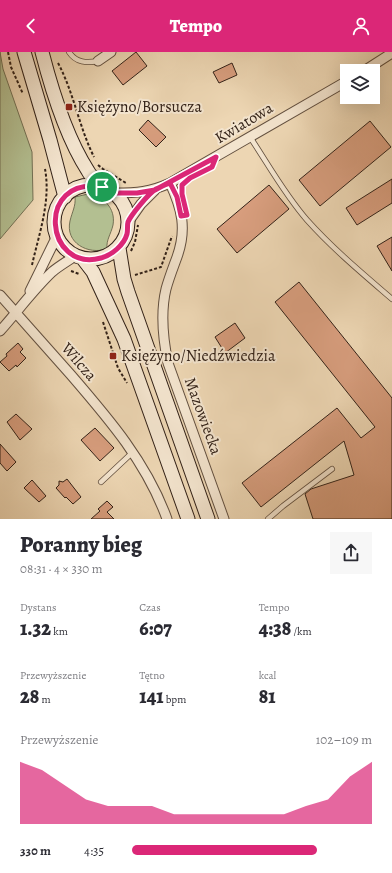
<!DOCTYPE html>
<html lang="pl">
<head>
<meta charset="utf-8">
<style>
  body { margin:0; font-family:Alegreya,serif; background:#f7f7f7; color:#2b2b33; height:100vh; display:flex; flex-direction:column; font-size:15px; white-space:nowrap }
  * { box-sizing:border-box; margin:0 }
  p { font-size:13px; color:#7c7c81 }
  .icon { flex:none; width:22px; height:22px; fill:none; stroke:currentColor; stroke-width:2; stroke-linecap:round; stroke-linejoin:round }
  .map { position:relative; height:467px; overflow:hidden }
  .details { display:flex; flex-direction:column; background:#fff; flex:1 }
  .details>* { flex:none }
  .controls { position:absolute; left:340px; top:12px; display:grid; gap:8px }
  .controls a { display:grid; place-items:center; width:40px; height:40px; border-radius:0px; background:#fff; box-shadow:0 4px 16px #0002; font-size:20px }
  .pin { position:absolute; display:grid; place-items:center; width:34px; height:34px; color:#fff; margin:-17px; border:2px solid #fff; border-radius:50%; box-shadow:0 1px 4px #0007 }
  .round { display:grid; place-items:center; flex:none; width:42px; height:42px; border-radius:0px; background:#f7f7f7 }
  .head { display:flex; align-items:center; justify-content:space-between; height:68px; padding:0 20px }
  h1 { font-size:22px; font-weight:800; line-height:30px }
  .stats { display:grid; grid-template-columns:repeat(3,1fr); gap:6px; height:68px; padding:4px 20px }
  .stats div { display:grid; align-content:center }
  .stats b { font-size:20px; font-weight:800 }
  .stats small { font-size:11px; font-weight:400 }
  .stats p { font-size:11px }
  .chart { height:112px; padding:8px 20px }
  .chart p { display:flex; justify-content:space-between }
  .chart svg { width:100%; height:72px; margin-top:4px; fill:#db2777; opacity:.7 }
  ul { padding:0 20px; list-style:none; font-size:13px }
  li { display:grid; grid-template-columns:64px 48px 1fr; align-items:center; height:30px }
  li i { height:10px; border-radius:5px; background:#db2777 }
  header { display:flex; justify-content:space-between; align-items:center; height:52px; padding:0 20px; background:#db2777; color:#fff; font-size:18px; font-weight:800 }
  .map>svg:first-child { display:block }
  .green { fill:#b3bf91; stroke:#737054 }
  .building { fill:#d79d7d; stroke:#332218 }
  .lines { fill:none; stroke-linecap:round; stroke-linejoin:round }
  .service-casing { stroke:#624f3f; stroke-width:6 }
  .minor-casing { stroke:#624f3f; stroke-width:11 }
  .secondary-casing { stroke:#332218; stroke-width:15 }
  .path { stroke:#332218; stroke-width:2; stroke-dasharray:3 2; stroke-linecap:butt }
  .service { stroke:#f3e4ce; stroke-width:4.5 }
  .minor { stroke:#f3e4ce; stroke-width:9 }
  .secondary { stroke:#f3e4ce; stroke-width:13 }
  .route-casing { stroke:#fff; stroke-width:8 }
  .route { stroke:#db2777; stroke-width:5 }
  .poi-dot { fill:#8f2418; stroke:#f3e4ce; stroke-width:1.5 }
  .labels { text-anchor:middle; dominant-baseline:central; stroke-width:4; stroke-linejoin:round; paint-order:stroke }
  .poi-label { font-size:16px; fill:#332218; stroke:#f3e4ce; text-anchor:start }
  .street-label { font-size:16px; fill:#332218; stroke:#f3e4ce }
</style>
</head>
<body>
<header><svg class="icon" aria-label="back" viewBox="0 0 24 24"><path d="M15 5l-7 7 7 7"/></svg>Tempo<svg class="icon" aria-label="person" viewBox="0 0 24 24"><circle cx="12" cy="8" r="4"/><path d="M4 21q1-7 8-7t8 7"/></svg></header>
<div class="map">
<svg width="392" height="467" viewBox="0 0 392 467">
  <rect width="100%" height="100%" fill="#edd6b3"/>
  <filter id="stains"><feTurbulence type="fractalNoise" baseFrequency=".005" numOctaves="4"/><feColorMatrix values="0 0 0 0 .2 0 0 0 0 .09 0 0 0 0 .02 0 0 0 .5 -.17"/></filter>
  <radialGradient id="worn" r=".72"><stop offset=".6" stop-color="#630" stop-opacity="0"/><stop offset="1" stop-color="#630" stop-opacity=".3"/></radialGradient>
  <path class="green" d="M0,0l3,17 29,83 1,48 -33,39z
    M88,142c15,2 28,14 25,31 -2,9 -7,15 -6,24 -19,6 -42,-6 -37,-28 2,-9 6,-15 5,-24z"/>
  <path class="building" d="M136,0l11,14 -24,19 -11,-14z
    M232,11l5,12 -18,8 -6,-11z
    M148,68l18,17 -10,10 -17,-17z
    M370,69l21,26 -71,59 -21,-26z
    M392,127v24l-35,22 -11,-17z
    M269,133l20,24 -52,44 -20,-24z
    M392,185v34l-15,-25z
    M299,230l93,116v121h-79l-8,-25 6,-5 43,-14 -10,-34 -83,66 -19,-24 95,-75 24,30 14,-11 -100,-125z
    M235,271l10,15 -20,15 -10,-16z
    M18,291l5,6 -3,3 6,6 -9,9 -1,-2 -7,6 -9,-9 7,-6 -1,-2z
    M16,362l16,15 -12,11 -13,-18z
    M95,376l19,20 -14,13 -19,-21z
    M0,392l16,18 -9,9 -7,-8z
    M67,427l14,18 -8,7 -7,-7 -1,1 -9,-10 3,-3v-4l4,1z
    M32,428l14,16 -7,6 -15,-14z
    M107,449l6,6 -6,5 7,7h-23l9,-8 -2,-2z"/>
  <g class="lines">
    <g class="service-casing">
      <path id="service" d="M69,0c7,11 18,11 29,9
        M250,85c18,27 35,58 57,83 26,29 56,54 85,79
        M101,430l32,-30
        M268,467l15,-13 49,-37"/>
    </g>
    <g class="minor-casing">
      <path id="minor" d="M98,9l13,-9
        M364,19l28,-18
        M170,131c12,26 17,46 7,74 -4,11 -8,21 -11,32 -6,25 -3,50 2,74l56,156
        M115,141c22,0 35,-1 55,-10l177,-102
        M129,169l12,-17 14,-14
        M30,239l27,-55
        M0,243c24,27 47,53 71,80 38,44 76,88 96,144
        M0,279c18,-20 33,-41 52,-59 7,-6 16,-11 23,-16"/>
    </g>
    <g class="secondary-casing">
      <path id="secondary" d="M24,0l26,88 15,57
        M42,0c10,39 24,85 46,119 3,6 10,11 14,16
        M54 170a37 37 0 1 1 74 0a37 37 0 1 1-74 0Z
        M119,196l5,31 4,13 80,227
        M83,207l10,13 31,67 64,180"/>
    </g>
    <path class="path" d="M8,0l3,15 12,27
      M58,11c16,30 21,64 36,94
      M98,113l5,4 23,14
      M131,199l4,-9 3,-17
      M32,213c7,-31 19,-64 13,-96
      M71,219l8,3
      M135,223l26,-8 11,-31
      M103,270l15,46 9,15"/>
    <use href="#service" class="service"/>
    <use href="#minor" class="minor"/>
    <use href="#secondary" class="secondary"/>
  </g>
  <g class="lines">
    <g class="route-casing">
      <path id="route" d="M102,135c-67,-11 -57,86 -1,71 11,-3 23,-13 26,-24 1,-4 0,-9 1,-12 3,-7 21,-29 28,-33 4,-2 9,-4 14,-6l7,14 4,19 6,-1 -5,-21v-9l8,-7 22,-11 4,-10 -61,33 -18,3h-22l-13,-6"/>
    </g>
    <use href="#route" class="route"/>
  </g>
  <g class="poi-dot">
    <rect x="65" y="51" width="8" height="8" rx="2"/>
    <rect x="109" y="300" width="8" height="8" rx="2"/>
  </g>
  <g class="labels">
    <g class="poi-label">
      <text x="77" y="55">Księżyno/Borsucza</text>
      <text x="121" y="304">Księżyno/Niedźwiedzia</text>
    </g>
    <g class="street-label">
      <text transform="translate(244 71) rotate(-31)">Kwiatowa</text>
      <text transform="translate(79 310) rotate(49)">Wilcza</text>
      <text transform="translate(203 364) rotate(70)">Mazowiecka</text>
    </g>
  </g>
  <rect width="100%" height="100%" filter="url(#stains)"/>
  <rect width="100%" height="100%" fill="url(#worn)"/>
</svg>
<div class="controls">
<a><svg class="icon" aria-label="layers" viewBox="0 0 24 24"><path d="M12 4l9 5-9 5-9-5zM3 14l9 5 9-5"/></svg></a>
</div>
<div class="pin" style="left:102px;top:135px;background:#1e9e55"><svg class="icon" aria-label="arrive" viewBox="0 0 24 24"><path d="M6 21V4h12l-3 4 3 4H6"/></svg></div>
</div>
<section class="details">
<div class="head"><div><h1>Poranny bieg</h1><p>08:31 · 4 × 330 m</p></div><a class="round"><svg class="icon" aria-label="share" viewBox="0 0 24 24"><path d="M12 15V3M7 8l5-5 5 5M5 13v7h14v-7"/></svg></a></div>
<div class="stats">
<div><p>Dystans</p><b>1.32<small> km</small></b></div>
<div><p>Czas</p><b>6:07</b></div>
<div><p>Tempo</p><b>4:38<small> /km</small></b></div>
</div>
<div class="stats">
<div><p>Przewyższenie</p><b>28<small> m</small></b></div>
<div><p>Tętno</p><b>141<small> bpm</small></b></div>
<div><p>kcal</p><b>81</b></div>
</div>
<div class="chart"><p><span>Przewyższenie</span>102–109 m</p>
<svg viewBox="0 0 160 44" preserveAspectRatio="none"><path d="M0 44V6L10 11L20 20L30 29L40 33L50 33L60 33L70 38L80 38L90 38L100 38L110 38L120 38L130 33L140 29L150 15L160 6V44z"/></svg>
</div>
<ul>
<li><b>330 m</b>4:35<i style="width:77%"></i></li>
</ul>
</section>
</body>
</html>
